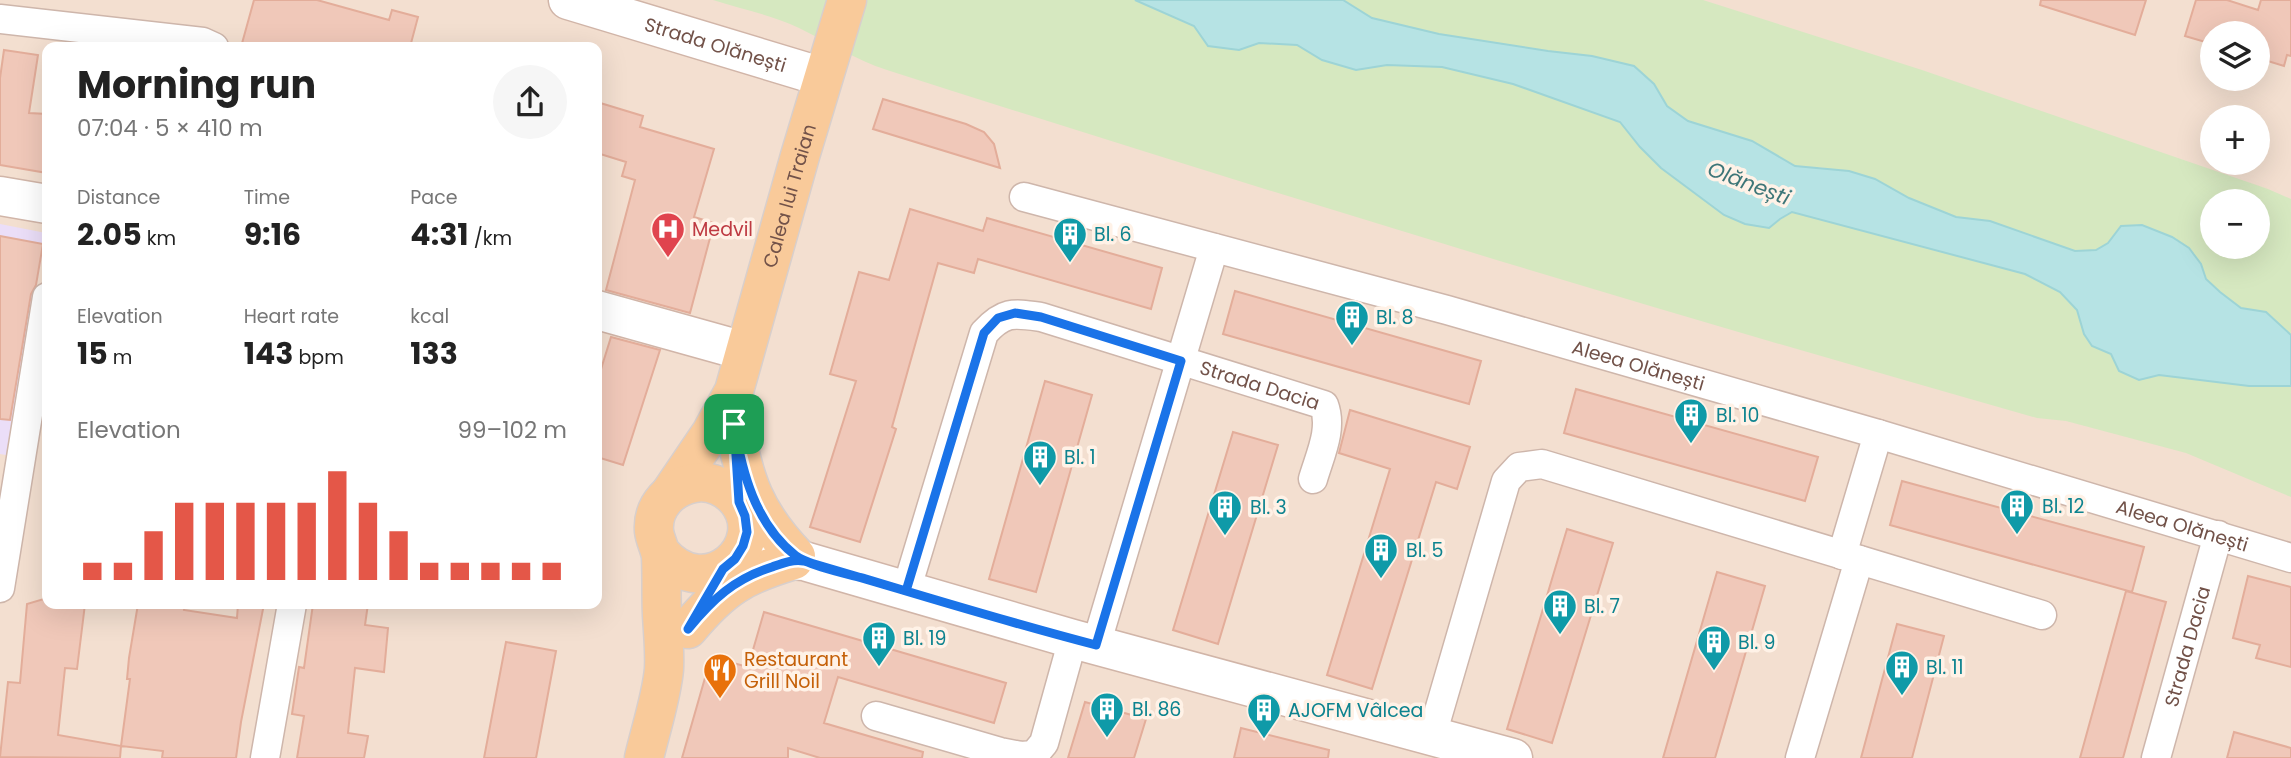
<!DOCTYPE html>
<html lang="en">
<head>
<meta charset="utf-8">
<style>
  body { margin:0; font-family:Poppins,sans-serif; background:#f6f6f6; color:#222; height:100vh; display:flex; flex-direction:column; font-size:26px; white-space:nowrap }
  * { box-sizing:border-box; margin:0 }
  p { font-size:23px; color:#767676 }
  .icon { flex:none; width:38px; height:38px; fill:none; stroke:currentColor; stroke-width:2; stroke-linecap:round; stroke-linejoin:round }
  .map { position:relative; flex:1; overflow:hidden }
  .details { position:absolute; left:42px; top:42px; width:560px; height:567px; display:flex; flex-direction:column; background:#fff; border-radius:14px; box-shadow:0 7px 28px #0002 }
  .details>* { flex:none }
  .tools { position:absolute; left:2200px; top:21px; display:grid; gap:14px }
  .tools a { display:grid; place-items:center; width:70px; height:70px; border-radius:50%; background:#fff; box-shadow:0 7px 28px #0002; font-size:35px }
  .pin { position:absolute; display:grid; place-items:center; width:60px; height:60px; color:#fff; margin:-30px; border-radius:14px; box-shadow:0 4px 10px #0006 }
  .round { display:grid; place-items:center; flex:none; width:74px; height:74px; border-radius:37px; background:#f6f6f6 }
  .summary { display:flex; align-items:center; justify-content:space-between; height:119px; padding:0 35px }
  h1 { font-size:38px; font-weight:700; line-height:52px }
  .figures { display:grid; grid-template-columns:repeat(3,1fr); gap:10px; height:119px; padding:7px 35px }
  .figures div { display:grid; align-content:center }
  .figures b { font-size:30px; font-weight:700 }
  .figures small { font-size:19px; font-weight:400 }
  .figures p { font-size:19px }
  .chart { height:196px; padding:14px 35px }
  .chart p { display:flex; justify-content:space-between }
  .chart svg { width:100%; height:126px; margin-top:7px; stroke:#e45748; stroke-width:6 }
  .map>svg:first-child { display:block }
  .residential { fill:#f3dfd0; fill-rule:evenodd }
  .education { fill:#ebdef8 }
  .green { fill:#d6e8c0; fill-rule:evenodd }
  .water { fill:#b6e3e4; stroke:#9dd4d6; stroke-width:2 }
  .building { fill:#f0c8b9; stroke:#e3ad9a; stroke-width:2 }
  .lines { fill:none; stroke-linecap:round; stroke-linejoin:round }
  .street-casing { stroke:#ceb6ab; stroke-width:31 }
  .secondary-casing { stroke:#d1b5a8; stroke-width:41 }
  .primary-casing { stroke:#d8cfcc; stroke-width:41 }
  .street { stroke:#fff; stroke-width:28 }
  .secondary { stroke:#fff; stroke-width:38 }
  .primary { stroke:#f9ca9a; stroke-width:38 }
  .route-casing { stroke:#fff; stroke-width:14 }
  .route { stroke:#1a73e8; stroke-width:9 }
  .labels { text-anchor:middle; dominant-baseline:central; stroke-width:7; stroke-linejoin:round; paint-order:stroke }
  .street-label { font-size:19px; fill:#725249; stroke:#fff2e7 }
  .health-label { font-size:19px; fill:#be3a42; stroke:#fff2e7; text-anchor:start }
  .culture-label { font-size:19px; fill:#0d838f; stroke:#fff2e7; text-anchor:start }
  .food-label { font-size:19px; fill:#c56008; stroke:#fff2e7; text-anchor:start }
  .water-label { font-size:21px; font-style:italic; fill:#3d7678; stroke:#fff2e7 }
</style>
</head>
<body>
<div class="map">
<svg width="2291" height="758" viewBox="0 0 2291 758">
  <rect width="100%" height="100%" fill="#fceee1"/>
  <path class="residential" d="M0,0h2291v758h-2291zM2212,33h46v46h-46zM47,47h550v557h-550zM2212,117h46v46h-46zM2212,201h46v46h-46z"/>
  <path class="education" d="M0,224l46,9 -40,222 -6,-1z"/>
  <path class="green" d="M713,0h422l59,26 45,24 20,-7 38,2 25,15 34,10 31,-5 55,2 70,17 108,38 20,25 21,21 63,47 44,13 24,-16 233,62 35,18 17,18 7,24 27,20 8,17 20,9 20,-5 90,11h42v111l-105,-44 -120,-32 -29,-3c-386,-109 -769,-226 -1150,-348 -31,-10 -59,-28 -88,-42 -27,-13 -58,-19 -86,-28z
    M1343,0h360l219,70 346,119 23,10v136l-25,-23 -25,-4 -21,-16 -14,-14 -5,-14 -80,-38 -13,17 -12,7 -21,1 -85,-30 -34,-4 -47,-19 -34,-19 -49,-11 -31,-2 -43,-25 -64,-20 -21,-15 -13,-22 -62,-28 -44,-5 -109,-17 -67,-16zM2212,201h46v46h-46z"/>
  <path class="water" d="M1135,0h208l29,18 67,16 109,17 44,5 42,10 20,18 13,22 21,15 64,20 43,25 54,5 26,8 34,19 47,19 34,4 85,30 21,-1 12,-7 13,-17 21,-1 30,12 17,11 12,16 5,15 14,13 21,16 25,4 25,23v51h-42l-90,-11 -20,5 -20,-9 -8,-17 -19,-8 -8,-12 -7,-24 -17,-18 -35,-18 -233,-62 -12,7 -11,9 -24,-4 -21,-9 -63,-47 -21,-21 -20,-25 -107,-38 -71,-17 -55,-2 -31,5 -34,-10 -25,-15 -38,-2 -20,7 -31,-4 -14,-20z"/>
  <path class="building" d="M254,0h63l72,20 3,-10 26,7 -8,30h-169z
    M2041,0h105l-11,35 -95,-30z
    M2196,0h31l31,10 3,-10h30v56l-4,-1 -3,11 -26,-8v-25h-46v11l-27,-8z
    M4,50l34,5 -9,58 18,1v59l-47,-8v-87z
    M883,99l83,25 18,8 10,12 6,24 -127,-39z
    M597,102l46,14 -3,11 74,22 -20,68 20,6 -24,90 -84,-23 29,-110 -13,-4 4,-14 -29,-9z
    M910,209l73,22 4,-13 175,50 -11,41 -173,-50 -4,14 -36,-10 -46,164 4,2 -36,113 -50,-15 46,-146 -26,-7 29,-102 30,8z
    M0,236l43,8 -7,41 -5,9 -21,126 -10,-1z
    M1235,291l246,70 -12,43 -246,-70z
    M611,337l49,13 -37,115 -26,-8v-75z
    M1045,381l47,14 -56,197 -47,-13z
    M1576,389l242,68 -13,44 -241,-68z
    M1350,410l120,37 -13,42 -21,-7 -64,207 -45,-14 63,-206 -51,-16z
    M1233,432l45,13 -60,199 -45,-14z
    M1902,481l242,66 -12,45 -242,-67z
    M1567,529l46,14 -61,200 -45,-14z
    M1717,572l48,14 -50,172h-52z
    M2248,576l43,11v80l-35,-9 4,-13 -27,-7z
    M2126,591l40,11 -43,156h-43z
    M47,598v6h38l-8,65 -12,-1 -7,67 63,11 -1,12 -120,-1 8,-75 12,1 7,-79z
    M138,604h47l-1,6 53,8 1,-14h26l-23,118 -5,36h-74l1,-7 -42,-5 9,-67h-3l2,-21z
    M313,604h55l-3,21 23,3 -4,44 -29,-4 -7,65 20,3 -4,22h-67l7,-42 -12,-2 7,-47 5,1z
    M764,612l242,71 -12,40 -156,-46 -14,46 99,29 -1,6h-102l-32,-10v10h-106l29,-101 37,10z
    M1897,624l47,12 -32,122h-51z
    M506,642l50,9 -20,107h-52z
    M1085,702l61,17 -12,39h-66z
    M1241,728l88,22 -1,8h-94z
    M2234,732l57,16v10h-64z"/>
  <g class="lines">
    <g class="street-casing">
      <g id="street">
        <path d="M0,19l203,23 11,5"/>
        <path id="s1" d="M1024,197l423,113 431,124 413,124"/>
        <path d="M1842,555l36,-121"/>
        <path d="M0,588l47,-291"/>
        <path id="s2" d="M906,591l78,-258c20,-22 29,-20 57,-16l283,88c9,24 -4,50 -11,74"/>
        <path d="M1096,645l118,-397"/>
        <path d="M876,716l124,36 21,4 13,-1 10,-12 29,-104"/>
        <path d="M1432,735l74,-254 13,-14 23,-3 500,151"/>
        <path d="M265,758l27,-154"/>
        <path d="M1800,758l59,-198"/>
        <path id="s3" d="M2156,758l62,-223"/>
      </g>
    </g>
    <g class="secondary-casing">
      <g id="secondary">
        <path id="s4" d="M568,0l255,77"/>
        <path d="M0,196l47,8"/>
        <path d="M597,310l147,41"/>
        <path d="M761,558l43,3 269,78 440,119"/>
      </g>
    </g>
    <g class="primary-casing">
      <g id="primary">
        <path d="M734,424c10,57 21,89 62,132"/>
        <path id="s5" d="M671,492l40,-59 23,-42 66,-235 47,-156"/>
        <path d="M688,629c34,-41 55,-54 106,-69"/>
        <path d="M644,758c6,-26 18,-63 20,-89 1,-17 -1,-36 -2,-54 -1,-19 0,-39 -1,-58 -1,-9 -6,-17 -7,-26 -2,-25 17,-44 40,-48 17,-3 33,5 43,17 36,44 -30,107 -76,53"/>
      </g>
    </g>
    <use href="#street" class="street"/>
    <use href="#secondary" class="secondary"/>
    <use href="#primary" class="primary"/>
  </g>
  <g class="lines">
    <g class="route-casing">
      <path id="route" d="M734,424l5,78 6,14 2,16 -4,14 -8,13 -12,10 -35,60c25,-30 46,-50 84,-62 11,-4 21,-8 32,-6l102,30 78,-258 14,-15 17,-5 26,4 140,44 -85,284c-77,-20 -154,-43 -230,-66 -18,-5 -56,-13 -70,-23 -41,-32 -54,-84 -62,-132"/>
    </g>
    <use href="#route" class="route"/>
  </g>
  <defs>
    <g id="hospital-pin" transform="scale(1.75)"><path d="M0 17L-7.5 6A9.5 9.5 0 1 1 7.5 6Z" fill="#e0444e" stroke="#fff2e7"/><path d="M-5-5h3v3.5h4V-5h3V5h-3V1.5h-4V5h-3Z" fill="#fff"/></g>
    <g id="building-pin" transform="scale(1.75)"><path d="M0 17L-7.5 6A9.5 9.5 0 1 1 7.5 6Z" fill="#0f9aa8" stroke="#fff2e7"/><path d="M-4-6H4V6H1V3H-1V6H-4ZM-2.5-4.3h1.7v1.8h-1.7ZM.8-4.3h1.7v1.8H.8ZM-2.5-1h1.7V.8h-1.7ZM.8-1h1.7V.8H.8Z" fill="#fff"/></g>
    <g id="restaurant-pin" transform="scale(1.75)"><path d="M0 17L-7.5 6A9.5 9.5 0 1 1 7.5 6Z" fill="#e8710a" stroke="#fff2e7"/><path d="M-5-6h1v4h1v-4h1v4h1v-4h1v5L-1.5 .5V6h-2V.5L-5-1ZM5-6V6H3V1.5H1.5Q1.5-4 5-6Z" fill="#fff"/></g>
  </defs>
  <g fill-rule="evenodd">
    <use href="#hospital-pin" x="668" y="229"/>
    <use href="#building-pin" x="1070" y="234"/>
    <use href="#building-pin" x="1352" y="317"/>
    <use href="#building-pin" x="1691" y="415"/>
    <use href="#building-pin" x="1040" y="457"/>
    <use href="#building-pin" x="2017" y="506"/>
    <use href="#building-pin" x="1225" y="507"/>
    <use href="#building-pin" x="1381" y="550"/>
    <use href="#building-pin" x="1560" y="606"/>
    <use href="#building-pin" x="879" y="638"/>
    <use href="#building-pin" x="1714" y="642"/>
    <use href="#building-pin" x="1902" y="667"/>
    <use href="#restaurant-pin" x="720" y="670"/>
    <use href="#building-pin" x="1107" y="709"/>
    <use href="#building-pin" x="1264" y="710"/>
  </g>
  <g class="labels">
    <g class="street-label">
      <text stroke="none"><textPath href="#s4" startOffset="154">Strada Olănești</textPath></text>
      <text stroke="none"><textPath href="#s5" startOffset="322">Calea lui Traian</textPath></text>
      <text stroke="none"><textPath href="#s1" startOffset="637">Aleea Olănești</textPath></text>
      <text stroke="none"><textPath href="#s2" startOffset="562">Strada Dacia</textPath></text>
      <text stroke="none"><textPath href="#s1" startOffset="1204">Aleea Olănești</textPath></text>
      <text stroke="none"><textPath href="#s3" startOffset="116">Strada Dacia</textPath></text>
    </g>
    <g class="health-label">
      <text x="692" y="229">Medvil</text>
    </g>
    <g class="culture-label">
      <text x="1094" y="234">Bl. 6</text>
      <text x="1376" y="317">Bl. 8</text>
      <text x="1716" y="415">Bl. 10</text>
      <text x="1064" y="457">Bl. 1</text>
      <text x="2042" y="506">Bl. 12</text>
      <text x="1250" y="507">Bl. 3</text>
      <text x="1406" y="550">Bl. 5</text>
      <text x="1584" y="606">Bl. 7</text>
      <text x="903" y="638">Bl. 19</text>
      <text x="1738" y="642">Bl. 9</text>
      <text x="1926" y="667">Bl. 11</text>
      <text x="1132" y="709">Bl. 86</text>
      <text x="1288" y="710">AJOFM Vâlcea</text>
    </g>
    <g class="food-label">
      <text x="744" y="659">Restaurant<tspan x="744" dy="22">Grill Noil</tspan></text>
    </g>
    <g class="water-label">
      <text transform="translate(1749 183) rotate(21)">Olănești</text>
    </g>
  </g>
</svg>
<div class="tools">
<a><svg class="icon" aria-label="layers" viewBox="0 0 24 24"><path d="M12 4l9 5-9 5-9-5zM3 14l9 5 9-5"/></svg></a>
<a>+</a>
<a>−</a>
</div>
<div class="pin" style="left:734px;top:424px;background:#1e9e55"><svg class="icon" aria-label="arrive" viewBox="0 0 24 24"><path d="M6 21V4h12l-3 4 3 4H6"/></svg></div>
<section class="details">
<div class="summary"><div><h1>Morning run</h1><p>07:04 · 5 × 410 m</p></div><a class="round"><svg class="icon" aria-label="share" viewBox="0 0 24 24"><path d="M12 15V3M7 8l5-5 5 5M5 13v7h14v-7"/></svg></a></div>
<div class="figures">
<div><p>Distance</p><b>2.05<small> km</small></b></div>
<div><p>Time</p><b>9:16</b></div>
<div><p>Pace</p><b>4:31<small> /km</small></b></div>
</div>
<div class="figures">
<div><p>Elevation</p><b>15<small> m</small></b></div>
<div><p>Heart rate</p><b>143<small> bpm</small></b></div>
<div><p>kcal</p><b>133</b></div>
</div>
<div class="chart"><p><span>Elevation</span>99–102 m</p>
<svg viewBox="0 0 160 44" preserveAspectRatio="none"><path d="M5 44V38M15 44V38M25 44V27M35 44V17M45 44V17M55 44V17M65 44V17M75 44V17M85 44V6M95 44V17M105 44V27M115 44V38M125 44V38M135 44V38M145 44V38M155 44V38"/></svg>
</div>
</section>
</div>
</body>
</html>
